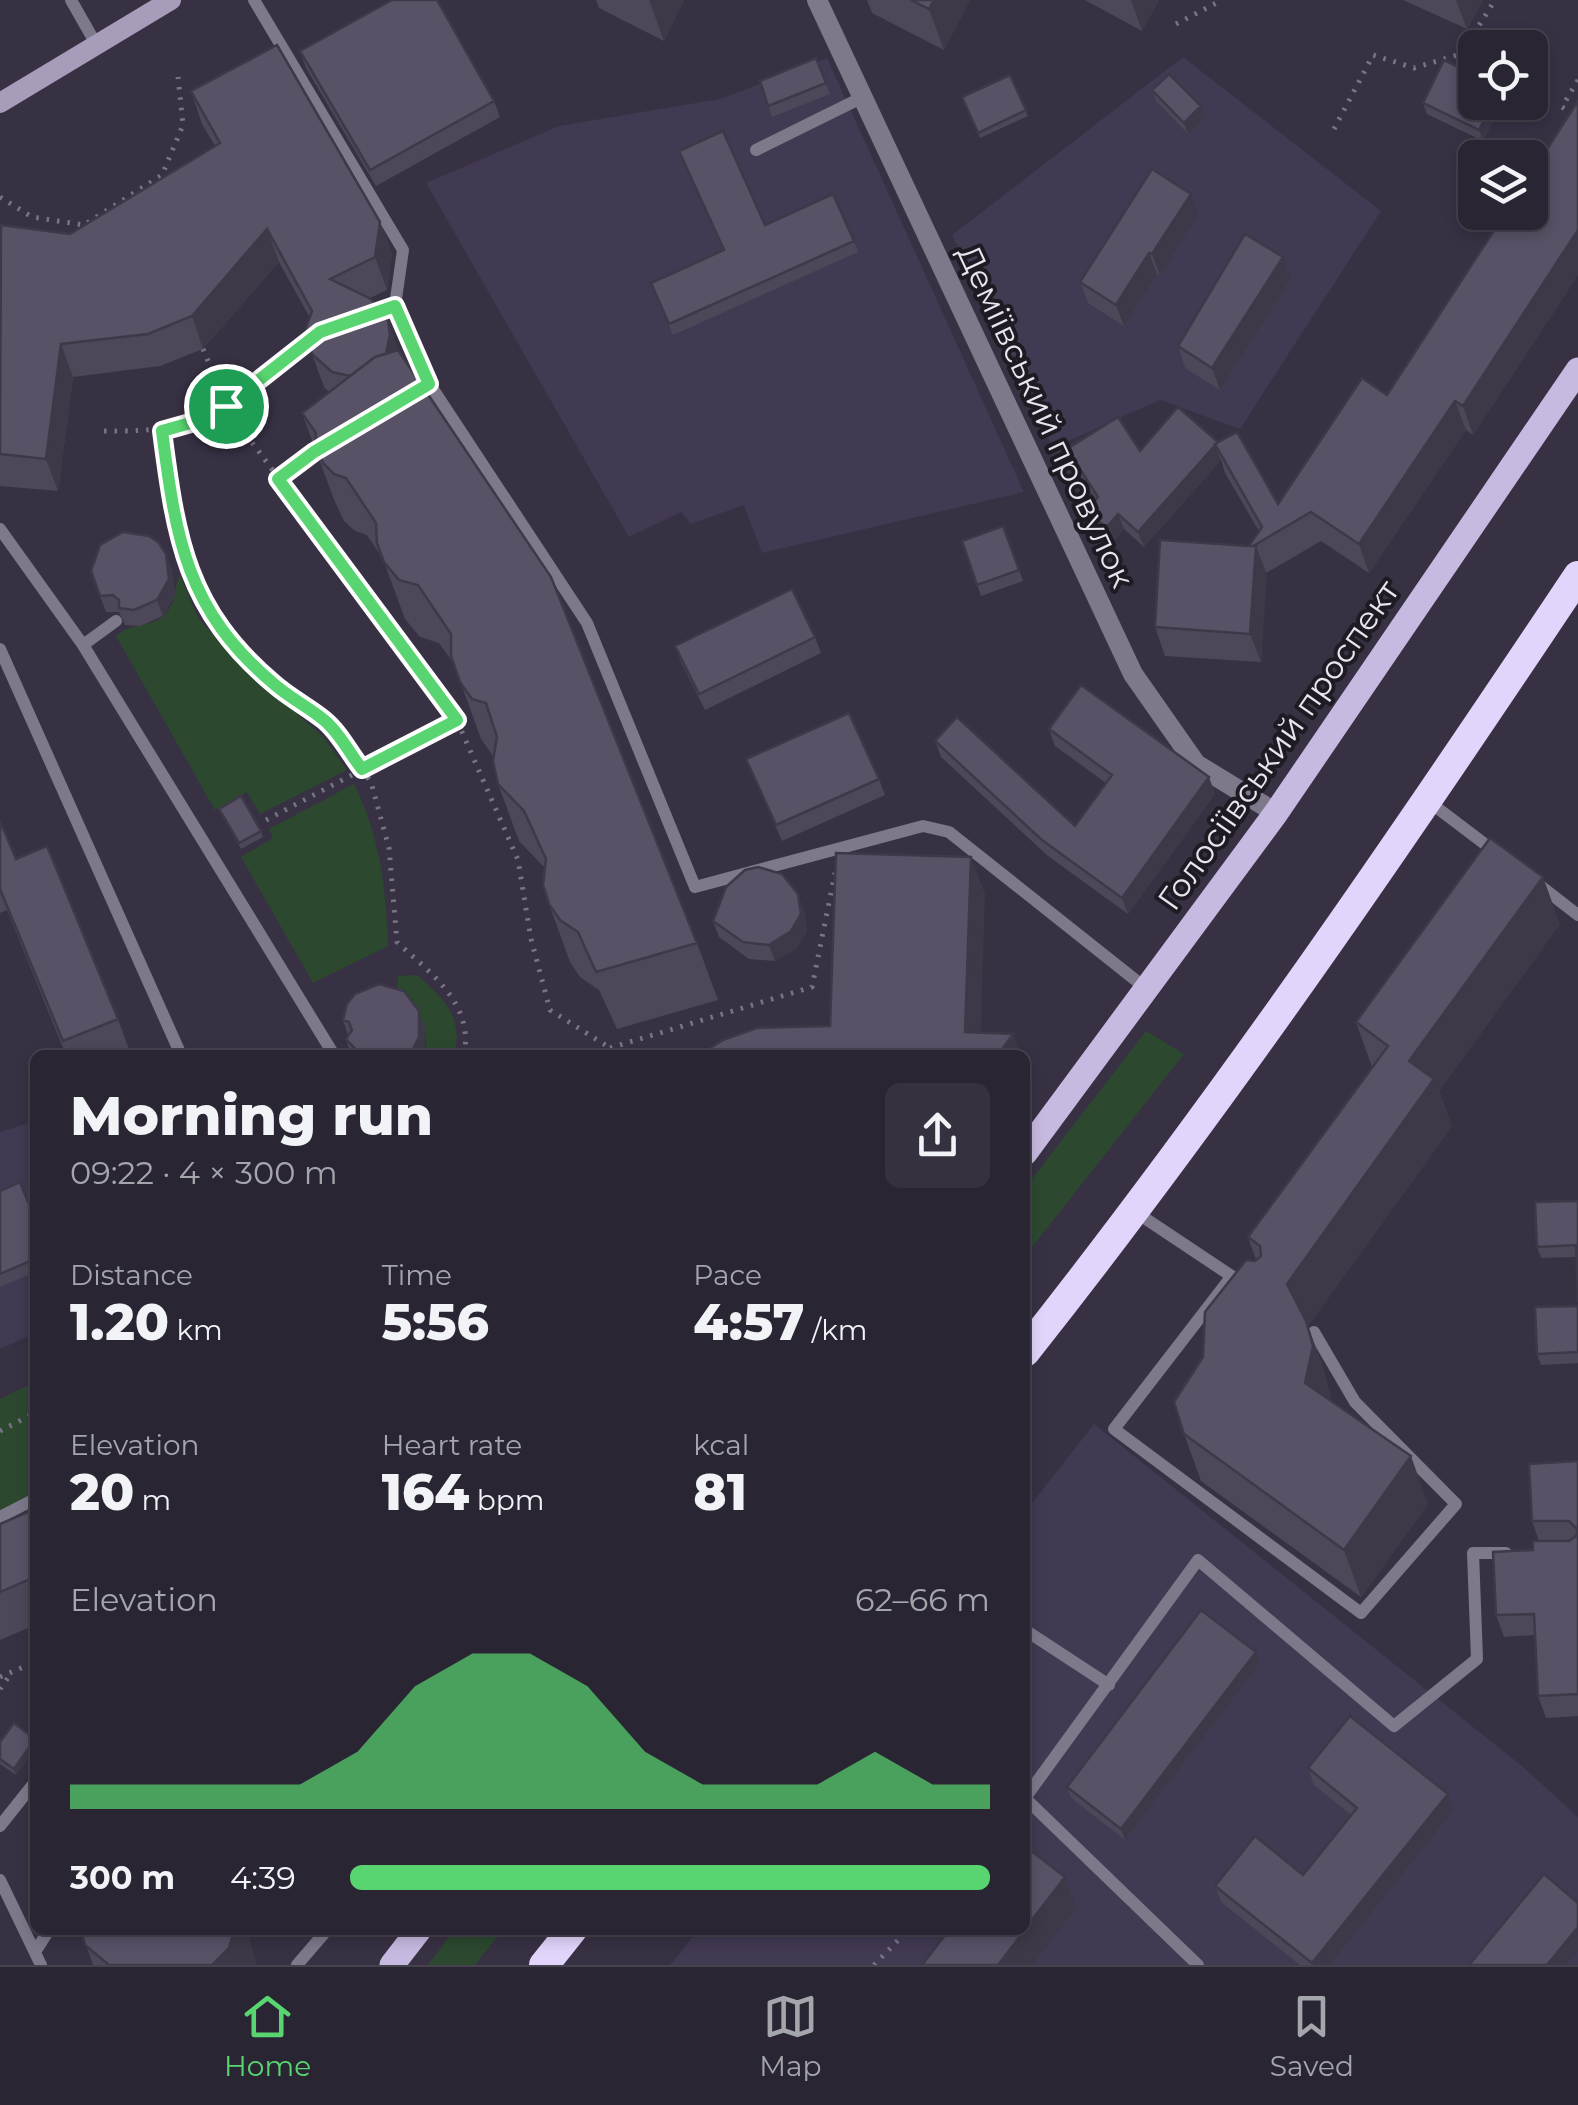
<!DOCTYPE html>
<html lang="en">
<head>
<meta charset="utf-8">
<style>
  body { margin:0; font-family:Montserrat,sans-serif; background:#36313f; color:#f1f3f6; height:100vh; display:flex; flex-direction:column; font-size:38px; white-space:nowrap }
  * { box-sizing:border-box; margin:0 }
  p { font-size:32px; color:#a5a5ac }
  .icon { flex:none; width:55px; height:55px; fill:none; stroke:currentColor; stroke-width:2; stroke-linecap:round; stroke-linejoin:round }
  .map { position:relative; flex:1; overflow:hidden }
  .details { position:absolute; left:30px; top:1050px; width:1000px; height:885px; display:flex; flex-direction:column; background:#2a2533; border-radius:15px; box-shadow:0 5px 15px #0003,0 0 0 2px #46424e }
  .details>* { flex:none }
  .buttons { position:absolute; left:1458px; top:30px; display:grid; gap:20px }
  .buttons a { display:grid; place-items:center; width:90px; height:90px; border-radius:15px; background:#2a2533; box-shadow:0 5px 15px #0003,0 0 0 2px #46424e; font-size:50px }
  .pin { position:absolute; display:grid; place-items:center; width:85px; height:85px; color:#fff; margin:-42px; border:5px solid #fff; border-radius:50%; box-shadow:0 2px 10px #0007 }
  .round { display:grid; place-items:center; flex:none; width:105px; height:105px; border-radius:15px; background:#36313f }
  .overview { display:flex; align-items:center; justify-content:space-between; height:170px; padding:0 40px }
  h1 { font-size:55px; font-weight:800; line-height:75px }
  .metrics { display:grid; grid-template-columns:repeat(3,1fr); gap:15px; height:170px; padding:10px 40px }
  .metrics div { display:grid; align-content:center }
  .metrics b { font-size:50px; font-weight:800 }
  .metrics small { font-size:28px; font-weight:400 }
  .metrics p { font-size:28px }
  .chart { height:280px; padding:20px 40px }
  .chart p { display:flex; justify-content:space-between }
  .chart svg { width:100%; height:180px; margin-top:10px; fill:#58d570; opacity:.7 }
  ul { padding:0 40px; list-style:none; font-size:32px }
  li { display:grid; grid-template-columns:160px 120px 1fr; align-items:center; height:75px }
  li i { height:25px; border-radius:12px; background:#58d570 }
  .dock { display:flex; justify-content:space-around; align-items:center; height:140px; border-top:2px solid #46424e; background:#2a2533; font-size:28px; color:#a5a5ac }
  .dock a { display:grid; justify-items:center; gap:5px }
  .dock .current { color:#58d570 }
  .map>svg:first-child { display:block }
  .built { fill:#423952 }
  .green { fill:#2c4930 }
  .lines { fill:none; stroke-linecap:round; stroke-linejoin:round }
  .path { stroke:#797384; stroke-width:5; stroke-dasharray:2.5 8; stroke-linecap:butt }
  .lane { stroke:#7e788b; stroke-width:12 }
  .street { stroke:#7e788b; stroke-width:20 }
  .secondary { stroke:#a79dbb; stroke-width:20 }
  .primary { stroke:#c7bae0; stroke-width:25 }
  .highway { stroke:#e2d5fb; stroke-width:30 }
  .wall { fill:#4d4759 }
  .shaded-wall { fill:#3e3948 }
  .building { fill:#595267; stroke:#3e3948; stroke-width:2.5 }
  .route-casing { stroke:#fff; stroke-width:20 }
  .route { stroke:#58d570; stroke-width:12 }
  .labels { text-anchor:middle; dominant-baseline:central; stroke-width:8; stroke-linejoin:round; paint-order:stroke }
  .street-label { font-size:32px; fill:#e8e4f0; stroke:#1e1b23 }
</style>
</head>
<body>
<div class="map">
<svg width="1578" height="1965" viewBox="0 0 1578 1965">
  <rect width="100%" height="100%" fill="#383144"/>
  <path class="built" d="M1183,57l198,154 -141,218 -80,-29 -107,48 -101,-213z
    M827,58l197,434 -262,61 -18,-48 -53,19 -10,-12 -52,25 -203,-354 133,-57 161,-27z
    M35,1121v212l-35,16v-217z
    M1094,1424l428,342 56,51v148h-908l28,-35h327v-418z"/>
  <path class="green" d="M180,575l18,43 38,42 87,77 24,33 -87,44 -13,-22 -32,18 -99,-174c19,-17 40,-4 55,-30 6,-11 3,-21 9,-31z
    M354,784c26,53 32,103 34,162l-75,37 -72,-126 32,-19 -4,-9z
    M417,975c28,25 45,39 38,80h-31c8,-30 -6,-35 -26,-53v-26z
    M1146,1031l38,23 -159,202v-68z
    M35,1382v117l-35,18v-118z
    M454,1930h49l-28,35h-47z"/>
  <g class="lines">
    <path class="path" d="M1176,24l46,-24
      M1578,80l-16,27 16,10
      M1334,129l39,-74 41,13 47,-14 34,-54
      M0,197l32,20 52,8 78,-50 21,-50 -5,-48
      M313,337l-88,69 230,310 63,144 13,79 19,71 60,38 -3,7
      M203,349l24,56
      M104,431c55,0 71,-1 121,-25
      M162,431l13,94 19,60 29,49 51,51 54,38 43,59 18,66 8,94c34,32 77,61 67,113
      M278,479l43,-31
      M266,820l191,-100
      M610,1048l202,-61 23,-114
      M0,1431l35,-18
      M0,1677l35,-15
      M0,1689l10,-14
      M874,1965l34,-35"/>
    <path class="lane" d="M71,0l25,44
      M254,0l149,250 -8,56 34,77 158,240 108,264 228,-61 26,6 199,158
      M756,150l107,-53
      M0,529l83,116 251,410
      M83,645l33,-24
      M0,649l181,406
      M1428,801l70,53
      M1538,884l40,31
      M1134,1211l102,68
      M1232,1276l-118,153 247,184 95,-109 -101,-102 -41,-70
      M0,1517l35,-18
      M1025,1630l84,55
      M0,1826l35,-44
      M0,1880l41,85
      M35,1952l14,-22
      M297,1965l30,-35
      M1198,1965l-173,-167 173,-238 196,166 83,-67 -4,-106h33"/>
    <path class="street" d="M817,0l316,674 63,90 80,49"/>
    <path class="secondary" d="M0,103l171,-103"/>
    <path class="primary" d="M1025,1153l251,-340 302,-443
      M392,1965l27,-35"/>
    <path class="highway" d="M1025,1352c197,-249 377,-512 553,-776
      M544,1965l28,-35"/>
  </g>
  <path class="wall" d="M596,0h88l-20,41 -65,-33z
    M867,0h103l-26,50 -72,-37z
    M1085,0h74l-17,31z
    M1403,0h80l-16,29z
    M300,51l194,50 6,16 -124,69 -70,-118z
    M816,58l14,36 -58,23 -12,-36z
    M1010,75l18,41 -48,22 -18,-41z
    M1152,90l53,27 -17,17 -32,-33z
    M191,91l189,131 12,32 -5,36 -17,8 18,23 11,31 298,591 21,57 -101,29 -18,-39 -19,-13 -10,-15 -21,-58 -4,-36 -26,-27 -21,-57 -5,-28 -12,-17 -27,-75 -15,-21 -19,-6 -15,-18 -22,-60 -16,-24 -12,-4 -11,-10 -9,-19 -33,-89 27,-21 -5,-5 -12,-33 -2,-36 -31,-56 -76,87 -43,17 -87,11 -15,114 -58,-5v-255l70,3 145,-88 -13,-22z
    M1578,101v174l-105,160 -7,-5 -97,143 -48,-32 -55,32 -5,89 -96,-6 -10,-29 94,-81 10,-15 -34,-58 -4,-13 -77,87 -20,-18 -12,14 -20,-17 -5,-16 9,-10 -23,-36 -6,-15 73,2 38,-44 100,97 109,-109z
    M1475,102h28l-20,39 -56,-27 -4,-11z
    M679,151l86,74 89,16 4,11 -185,83 -22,-52 72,-32z
    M1198,215l-38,61 -3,-2 -33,52 -36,-23 -8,-21z
    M1283,257l8,22 -71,111 -35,-22 -7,-22z
    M1003,526l20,55 -42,15 -19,-55z
    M166,554l6,16 3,25 -12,21 -23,10 -15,-1 -6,-13h-13l-15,-41z
    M815,637l6,16 -116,57 -24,-48 -6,-16z
    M1049,729l166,65 -87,120 -80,-58 -107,-99 -6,-16 140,85 31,-43 -51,-37z
    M746,759l133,20 6,16 -103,46z
    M219,809l42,22 2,6 -22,12z
    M0,821l16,38 102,160 13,36h-65l-59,-145 -7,3z
    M804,911l3,20 -10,17 -22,13 -26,-2 -30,-22 -6,-16z
    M1560,924l-121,167 13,35 -144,200 15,42 7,26 -1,6 99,104 -67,93 -160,-116 -17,-47 19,-77 53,-97 -8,-23 124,-170 -16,-45z
    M419,1011l6,17 -1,27h-73l-5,-16 2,-4 -5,-15z
    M0,1191l28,11 7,-3v73l-35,15z
    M1578,1201l-1,56 -36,1 -4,-11z
    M1578,1306v57l-37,2 -4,-11z
    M1578,1461v255l-32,2 -8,-22 -3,-61 -31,2 -8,-22 43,-74 -7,-20z
    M35,1509v116l-35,15v-116z
    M1260,1663l-135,177 -54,-42 -4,-11z
    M35,1739v9l-19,27 -16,-11v-22z
    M1308,1768l140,26 6,16 -124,155h-30l-79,-63 -6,-16 88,-11 48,-60 -37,-30z
    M81,1930h166l9,35h-163z"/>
  <path class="shaded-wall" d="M649,0h35l-20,41z
    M934,0h36l-26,50 -15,-41z
    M1131,0h28l-17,31z
    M1456,0h27l-16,29z
    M1493,102h10l-20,39 -4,-11z
    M1201,106l4,11 -17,17 -4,-11z
    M1191,194l7,21 -38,61 -8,-22z
    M380,222l12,32 -5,36 -12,-33z
    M267,229l12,33 -76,87 -11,-33z
    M1578,230v45l-105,160 -10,-29z
    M1149,253l8,21 -33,52 -8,-21z
    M1283,257l8,22 -71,111 -8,-22z
    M388,321l12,33 -19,29z
    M61,344l12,33 -15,114 -12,-32z
    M1455,401l11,29 -97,143 -10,-29z
    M1215,445l6,15 -77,87 -6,-15z
    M1118,514l6,15 -12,14 -6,-15z
    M1256,546l11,29 -6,87 -11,-28z
    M166,554l6,16 3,25 -12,21 -6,-16z
    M1209,777l6,17 -87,120 -6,-16z
    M971,857l14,37 -5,161 -15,-23z
    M1543,877l17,47 -121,167 13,35 -144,200 15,42 7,26 -8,37 -17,-48 -18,-99 122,-223z
    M798,894l6,17 3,20 -10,17 -22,13 -6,-16z
    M419,1011l6,17v25l-1,2h-21z
    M1013,1034l8,21h-23z
    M1411,1456l17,48 -67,93 -17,-47z
    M1256,1652l4,11 -135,177 -4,-11z
    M35,1739v9l-19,27 -2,-6z
    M1448,1794l6,16 -124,155h-17l-1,-2z
    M1065,1877l11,31 -44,57h-34z
    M1578,1927v24l-12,14h-19z
    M234,1930h13l9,35h-44z"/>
  <path class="building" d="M392,0h45l57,101 -124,69 -70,-119z
    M911,0h23l-5,9z
    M277,45l103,177 -5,35 -45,22 41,20 17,22 2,13 -4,20 -11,3 -25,19 -18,-4 -20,-18 -6,-26 6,-17 -45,-82 -75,87 -44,18 -87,10 -15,115 -46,-5 1,-229 69,9 150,-91 -29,-52z
    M816,58l10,25 -58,23 -8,-25z
    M1444,60l31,15v27h18l-14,28 -56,-27z
    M1169,74l32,32 -17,17 -32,-33z
    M1010,75l16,35 -48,23 -16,-36z
    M1578,101v129l-115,176 -8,-5 -96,143 -48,-32 -58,34h3l-6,88 -95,-7 5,-87 89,6 13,-19 -47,-83 22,-12 41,72 84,-126 25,17 119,-183h24v-36z
    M723,131l42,94 68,-31 21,47 -185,83 -18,-41 73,-33 -45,-99z
    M1152,169l39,25 -39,60 -3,-1 -33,52 -36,-23z
    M1245,234l38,23 -71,111 -34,-22z
    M398,350l153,227 146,366 -101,29 -18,-40 -18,-12 -11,-16 -6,-19 3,-26 -22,-48 -26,-27 -5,-23 4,-24 -11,-34 -14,-4 -12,-17 -9,-26v-22l-33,-49 -19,-5 -15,-18 -7,-19 -1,-20 -30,-45 -12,-4 -11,-11 -8,-18 1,-12 -14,-20 73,-56z
    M1178,407l40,35 -80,90 -20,-18 -12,14 -19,-18 11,-13 -31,-48 51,-32 22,34z
    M1003,526l16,44 -42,15 -15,-44z
    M123,532l26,4 10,7 7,11 3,25 -12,21 -23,10 -15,-2v-8l-6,-5 -13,1 -9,-25 9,-26z
    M792,589l23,48 -116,57 -24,-48z
    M1081,685l128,92 -87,121 -80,-58 -107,-99 22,-24 118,109 37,-51 -63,-46z
    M849,713l30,66 -103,46 -30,-66z
    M241,796l20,35 -22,12 -20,-34z
    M0,821l16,38 31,-13 71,173 -55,22 -63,-152z
    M1490,838l53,39 -134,184 25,18 -147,205 19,37 7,25 -8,37 106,73 -67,94 -160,-116 -10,-32 29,-45 2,-45 41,-52 9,1 6,-5 -1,-10 -12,-9 140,-191 -32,-24z
    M836,853l135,4 -6,175 48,2 -15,21h-299l24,-15 34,-12 73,-2z
    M758,867l24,7 16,20 3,20 -10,17 -22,14 -26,-3 -30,-21 13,-34 19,-17z
    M379,984l25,7 15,20v26l-6,12 -10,6h-42l-15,-16 6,-9 -3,-8 -6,-2 4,-16 8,-10z
    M20,1182l8,20 7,-3v60l-35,15v-83z
    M1578,1201v101l-2,-57 -39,2 -2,-45z
    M1578,1306v46l-41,2 -2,-47z
    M1578,1461v69l-9,-9h-37l-3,-57z
    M35,1509v68l-35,15v-68z
    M1578,1530v164l-40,2 -4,-82 -38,1 -3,-63 40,-2v-9h36l7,-5z
    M1201,1610l55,42 -135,177 -54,-42z
    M1350,1716l98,78 -136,169 -97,-77 40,-50 48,39 54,-67 -49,-40z
    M14,1723l21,16 -21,30 -14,-10v-17z
    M1025,1846l40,31 -40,52z
    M1544,1874l34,29v24l-31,38h-78z
    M81,1930h153l-5,18 -17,17h-103l-24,-20z
    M949,1930h76l-27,35h-76z"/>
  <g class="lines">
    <g class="route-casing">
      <path id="route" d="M395,306l34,78 -115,68 -36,27 179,241 -95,49c-12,-15 -23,-37 -38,-49 -16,-13 -34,-22 -50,-36 -88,-74 -98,-145 -112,-253l32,-9 32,-16 94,-74z"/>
    </g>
    <use href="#route" class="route"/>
  </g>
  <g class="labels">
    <g class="street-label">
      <text transform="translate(1046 416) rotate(65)">Деміївський провулок</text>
      <text transform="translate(1278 745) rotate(-55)">Голосіївський проспект</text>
    </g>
  </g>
</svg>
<div class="buttons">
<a><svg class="icon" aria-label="locate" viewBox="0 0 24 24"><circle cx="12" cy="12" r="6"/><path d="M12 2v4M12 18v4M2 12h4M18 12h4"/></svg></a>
<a><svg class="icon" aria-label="layers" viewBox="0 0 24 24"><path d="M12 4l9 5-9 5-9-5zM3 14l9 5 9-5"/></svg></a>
</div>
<div class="pin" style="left:226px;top:406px;background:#1e9e55"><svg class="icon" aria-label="arrive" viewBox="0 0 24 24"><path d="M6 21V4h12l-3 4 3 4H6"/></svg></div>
<section class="details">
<div class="overview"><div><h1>Morning run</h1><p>09:22 · 4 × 300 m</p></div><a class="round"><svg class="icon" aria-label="share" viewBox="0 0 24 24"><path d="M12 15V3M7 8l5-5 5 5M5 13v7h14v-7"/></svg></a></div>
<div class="metrics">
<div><p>Distance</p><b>1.20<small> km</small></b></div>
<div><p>Time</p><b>5:56</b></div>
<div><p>Pace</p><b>4:57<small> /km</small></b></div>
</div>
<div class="metrics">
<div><p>Elevation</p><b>20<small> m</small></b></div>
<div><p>Heart rate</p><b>164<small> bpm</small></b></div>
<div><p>kcal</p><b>81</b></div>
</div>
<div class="chart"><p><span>Elevation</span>62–66 m</p>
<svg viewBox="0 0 160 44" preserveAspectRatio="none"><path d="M0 44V38L10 38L20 38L30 38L40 38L50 30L60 14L70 6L80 6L90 14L100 30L110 38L120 38L130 38L140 30L150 38L160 38V44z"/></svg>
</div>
<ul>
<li><b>300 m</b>4:39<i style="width:100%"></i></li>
</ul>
</section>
</div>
<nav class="dock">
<a class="current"><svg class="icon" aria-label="home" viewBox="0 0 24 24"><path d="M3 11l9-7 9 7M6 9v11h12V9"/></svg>Home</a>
<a><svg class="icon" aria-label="map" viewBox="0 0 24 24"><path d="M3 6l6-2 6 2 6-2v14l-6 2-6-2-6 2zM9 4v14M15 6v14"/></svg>Map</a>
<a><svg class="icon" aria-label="saved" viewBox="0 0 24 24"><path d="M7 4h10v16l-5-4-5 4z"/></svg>Saved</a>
</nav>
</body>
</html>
